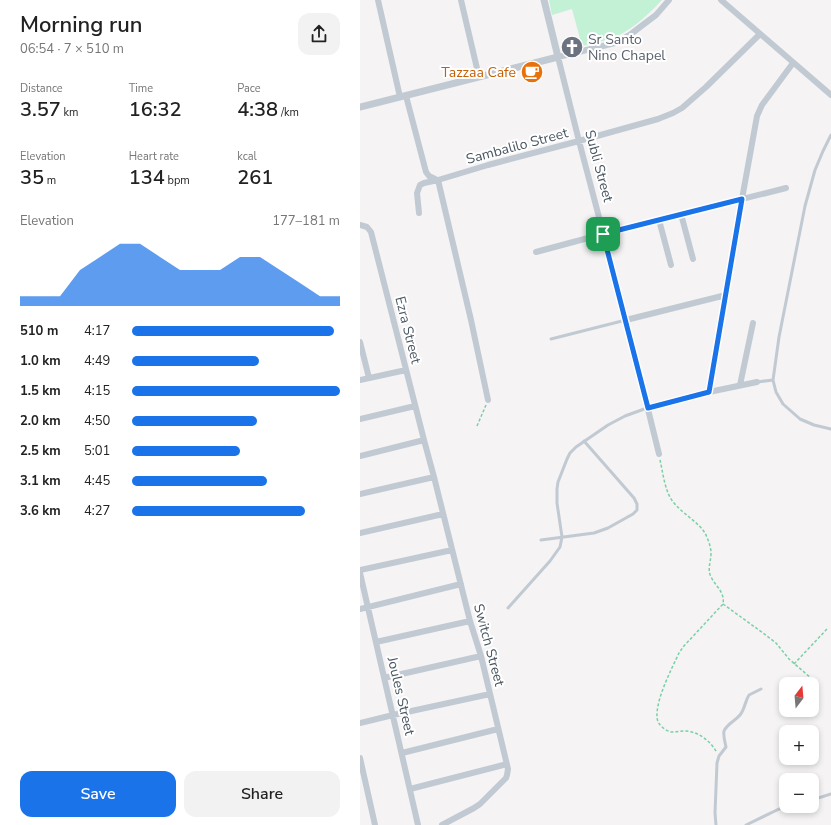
<!DOCTYPE html>
<html lang="en">
<head>
<meta charset="utf-8">
<style>
  body { margin:0; font-family:"Nunito Sans",sans-serif; background:#f2f2f2; color:#222; height:100vh; display:flex; flex-direction:column; font-size:15px; white-space:nowrap }
  * { box-sizing:border-box; margin:0 }
  p { font-size:13px; color:#767676 }
  .icon { flex:none; width:22px; height:22px; fill:none; stroke:currentColor; stroke-width:2; stroke-linecap:round; stroke-linejoin:round }
  .map { position:relative; flex:1; overflow:hidden }
  .drawer { display:flex; flex-direction:column; background:#fff; width:360px }
  .drawer>* { flex:none }
  .needle { width:26px; rotate:16deg }
  .buttons { position:absolute; left:419px; top:677px; display:grid; gap:8px }
  .buttons a { display:grid; place-items:center; width:40px; height:40px; border-radius:8px; background:#fff; box-shadow:0 2px 6px #0003; font-size:20px }
  .pin { position:absolute; display:grid; place-items:center; width:34px; height:34px; color:#fff; margin:-17px; border-radius:8px; box-shadow:0 2px 6px #0006 }
  .round { display:grid; place-items:center; flex:none; width:42px; height:42px; border-radius:12px; background:#f2f2f2 }
  .head { display:flex; align-items:center; justify-content:space-between; height:68px; padding:0 20px }
  h1 { font-size:22px; font-weight:600; line-height:30px }
  .stats { display:grid; grid-template-columns:repeat(3,1fr); gap:6px; height:68px; padding:4px 20px }
  .stats div { display:grid; align-content:center }
  .stats b { font-size:20px; font-weight:600 }
  .stats small { font-size:11px; font-weight:400 }
  .stats p { font-size:11px }
  .chart { height:112px; padding:8px 20px }
  .chart p { display:flex; justify-content:space-between }
  .chart svg { width:100%; height:72px; margin-top:4px; fill:#1a73e8; opacity:.7 }
  .button { display:flex; gap:8px; margin-top:auto; padding:8px 20px }
  .button a { flex:1; height:46px; border-radius:12px; background:#1a73e8; color:#fff; font-size:16px; font-weight:600; line-height:46px; text-align:center }
  .button a+a { background:#f2f2f2; color:#222 }
  ul { padding:0 20px; list-style:none; font-size:13px }
  li { display:grid; grid-template-columns:64px 48px 1fr; align-items:center; height:30px }
  li i { height:10px; border-radius:5px; background:#1a73e8 }
  main { display:flex; flex:1; min-height:0 }
  .map>svg:first-child { display:block }
  .green { fill:#c3f1d5 }
  .lines { fill:none; stroke-linecap:round; stroke-linejoin:round }
  .path { stroke:#7ad0a6; stroke-width:1.5; stroke-dasharray:3 2; stroke-linecap:butt }
  .service { stroke:#c1cad2; stroke-width:3 }
  .minor { stroke:#c1cad2; stroke-width:6 }
  .tertiary { stroke:#c1cad2; stroke-width:7 }
  .route-casing { stroke:#fff; stroke-width:8 }
  .route { stroke:#1a73e8; stroke-width:5 }
  .labels { text-anchor:middle; dominant-baseline:central; stroke-width:4; stroke-linejoin:round; paint-order:stroke }
  .worship-label { font-size:14px; fill:#5b616d; stroke:#fff; text-anchor:start }
  .food-label { font-size:14px; fill:#c56008; stroke:#fff; text-anchor:end }
  .street-label { font-size:14px; fill:#4a5661; stroke:#fff }
</style>
</head>
<body>
<main>
<section class="drawer">
<div class="head"><div><h1>Morning run</h1><p>06:54 · 7 × 510 m</p></div><a class="round"><svg class="icon" aria-label="share" viewBox="0 0 24 24"><path d="M12 15V3M7 8l5-5 5 5M5 13v7h14v-7"/></svg></a></div>
<div class="stats">
<div><p>Distance</p><b>3.57<small> km</small></b></div>
<div><p>Time</p><b>16:32</b></div>
<div><p>Pace</p><b>4:38<small> /km</small></b></div>
</div>
<div class="stats">
<div><p>Elevation</p><b>35<small> m</small></b></div>
<div><p>Heart rate</p><b>134<small> bpm</small></b></div>
<div><p>kcal</p><b>261</b></div>
</div>
<div class="chart"><p><span>Elevation</span>177–181 m</p>
<svg viewBox="0 0 160 44" preserveAspectRatio="none"><path d="M0 44V38L10 38L20 38L30 22L40 14L50 6L60 6L70 14L80 22L90 22L100 22L110 14L120 14L130 22L140 30L150 38L160 38V44z"/></svg>
</div>
<ul>
<li><b>510 m</b>4:17<i style="width:97%"></i></li>
<li><b>1.0 km</b>4:49<i style="width:61%"></i></li>
<li><b>1.5 km</b>4:15<i style="width:100%"></i></li>
<li><b>2.0 km</b>4:50<i style="width:60%"></i></li>
<li><b>2.5 km</b>5:01<i style="width:52%"></i></li>
<li><b>3.1 km</b>4:45<i style="width:65%"></i></li>
<li><b>3.6 km</b>4:27<i style="width:83%"></i></li>
</ul>
<div class="button"><a>Save</a><a>Share</a></div>
</section>
<div class="map">
<svg width="471" height="825" viewBox="0 0 471 825">
  <rect width="100%" height="100%" fill="#f5f3f3"/>
  <path class="green" d="M189,0h113c-14,15 -33,33 -53,39 -8,3 -18,5 -27,7l-10,-37 -20,6z"/>
  <g class="lines">
    <path class="path" d="M117,426l9,-21
      M300,460c3,13 5,33 14,43 9,11 23,18 31,30 3,6 6,14 6,20 0,9 -4,16 0,24 5,10 14,15 12,27l-40,43 -4,6c-8,17 -23,46 -22,64 0,7 7,13 14,15 5,0 10,-1 15,-1 13,1 24,10 30,20
      M363,604l40,29 13,10 13,16 23,20
      M434,664l33,-35"/>
    <path class="service" d="M471,135l-8,16 -8,19 -10,36 -26,131 -6,43 3,12 7,12 17,15 14,6 17,4
      M191,339l75,-19
      M397,382l16,-2
      M181,540l53,-7 14,-5 25,-14 4,-4v-6l-3,-6 -50,-57
      M148,608l42,-47 10,-14 2,-10 -5,-34v-14l1,-7 9,-23 3,-6 6,-6 32,-22 17,-9 22,-8
      M452,800l19,-6
      M356,825l-1,-12 2,-50 2,-7 7,-9c-1,-5 -3,-11 -2,-16 3,-7 11,-10 16,-16 5,-6 5,-14 9,-20l12,-6
      M386,825l33,-16 11,-3"/>
    <path class="minor" d="M18,0l22,97
      M101,0l18,77
      M361,0l110,95
      M46,96l20,76 3,4 8,4
      M78,180l33,140 17,80
      M59,213l-2,-20 3,-8 4,-2 14,-3 50,-15 91,-24 79,-22 15,-6 9,-5 24,-21 54,-53
      M321,214l12,45
      M299,220l12,45
      M0,225l7,2 4,5 53,208 10,37 36,144 11,35 27,113 -1,6 -1,3 -26,26 -6,4 -32,17
      M176,252l67,-18 183,-46
      M266,320l100,-25
      M0,342l9,36
      M0,380l46,-10
      M380,385l13,-62
      M349,392l33,-193 15,-83 5,-11 31,-42
      M287,408l62,-16 48,-10
      M0,419l55,-13
      M299,454l-33,-134 -47,-179 -21,-84 57,-14 16,-9 13,-10 12,-9 13,-15
      M0,456l64,-16
      M0,494l74,-17
      M0,533l83,-19
      M0,570l92,-20
      M0,573c19,84 39,168 58,252
      M0,609l101,-25
      M16,642l94,-21
      M24,678l97,-22
      M0,723l33,-8 97,-21
      M42,753l96,-24
      M0,758l15,67
      M50,789l97,-25"/>
    <path class="tertiary" d="M0,107l198,-50 -14,-57"/>
  </g>
  <g class="lines">
    <g class="route-casing">
      <path id="route" d="M382,199l-33,193 -61,16 -45,-174z"/>
    </g>
    <use href="#route" class="route"/>
  </g>
  <defs>
    <g id="church-disc" transform="scale(1.15)"><circle r="9.5" fill="#6b7280" stroke="#fff"/><path d="M-1.2-6h2.4v3.5h3.3v2.4h-3.3V6h-2.4V-.1h-3.3v-2.4h3.3Z" fill="#fff"/></g>
    <g id="cafe-disc" transform="scale(1.15)"><circle r="9.5" fill="#e8710a" stroke="#fff"/><path d="M-5.5-4.5H6V0H3Q3 3.5 0 3.5H-2.5Q-5.5 3.5-5.5 0ZM3-3.2v2h1.7v-2ZM-6 4.5H4V6H-6Z" fill="#fff"/></g>
  </defs>
  <g fill-rule="evenodd">
    <use href="#church-disc" x="212" y="47"/>
    <use href="#cafe-disc" x="172" y="72"/>
  </g>
  <g class="labels">
    <g class="worship-label">
      <text x="228" y="39">Sr Santo<tspan x="228" dy="16">Nino Chapel</tspan></text>
    </g>
    <g class="food-label">
      <text x="156" y="72">Tazzaa Cafe</text>
    </g>
    <g class="street-label">
      <text transform="translate(157 146) rotate(-15)">Sambalilo Street</text>
      <text transform="translate(239 166) rotate(75)">Subli Street</text>
      <text transform="translate(48 330) rotate(76)">Ezra Street</text>
      <text transform="translate(129 645) rotate(75)">Switch Street</text>
      <text transform="translate(41 696) rotate(77)">Joules Street</text>
    </g>
  </g>
</svg>
<div class="buttons">
<a><svg class="needle" viewBox="-14 -14 28 28"><path d="M0-13l5 13h-10z" fill="#e53935"/><path d="M0 13l5-13h-10z" fill="#767676"/></svg></a>
<a>+</a>
<a>−</a>
</div>
<div class="pin" style="left:243px;top:234px;background:#1e9e55"><svg class="icon" aria-label="arrive" viewBox="0 0 24 24"><path d="M6 21V4h12l-3 4 3 4H6"/></svg></div>
</div>
</main>
</body>
</html>
